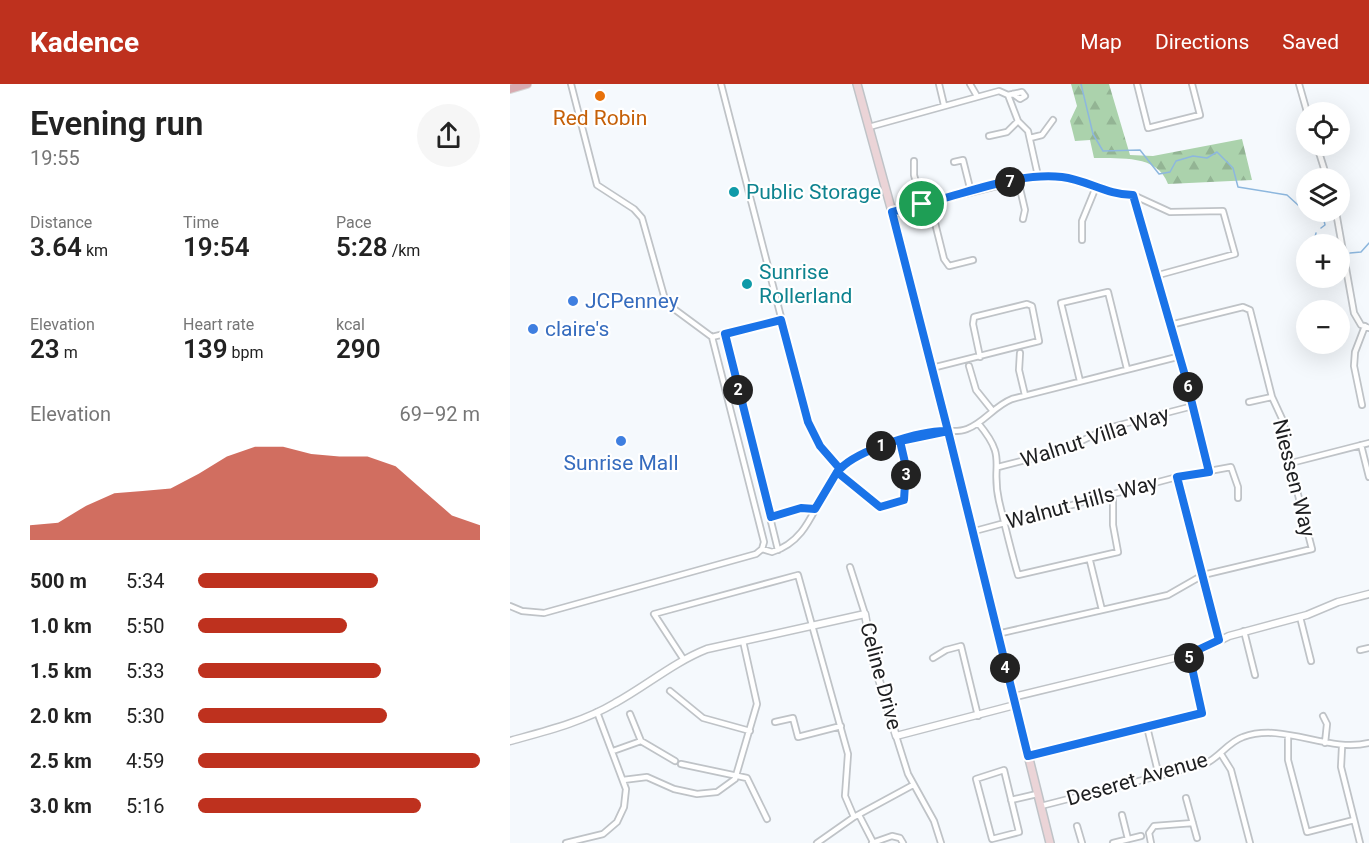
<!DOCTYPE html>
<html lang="en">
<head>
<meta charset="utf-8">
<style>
  body { margin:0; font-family:Roboto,sans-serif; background:#f6f6f6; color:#222; height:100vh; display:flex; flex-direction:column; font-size:22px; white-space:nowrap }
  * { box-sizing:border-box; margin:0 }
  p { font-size:20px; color:#767676 }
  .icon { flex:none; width:33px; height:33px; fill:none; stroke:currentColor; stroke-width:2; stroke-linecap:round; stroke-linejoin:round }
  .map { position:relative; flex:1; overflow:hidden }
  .drawer { display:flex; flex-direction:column; background:#fff; width:510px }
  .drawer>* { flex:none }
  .fabs { position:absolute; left:786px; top:18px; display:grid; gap:12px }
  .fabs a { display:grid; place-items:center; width:54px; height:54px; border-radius:50%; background:#fff; box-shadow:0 6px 24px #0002; font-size:30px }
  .pin { position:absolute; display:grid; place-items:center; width:51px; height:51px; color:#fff; margin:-26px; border:3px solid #fff; border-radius:50%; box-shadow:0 2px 6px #0007 }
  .km { position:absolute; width:30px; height:30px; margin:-15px; border-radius:50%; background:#222; color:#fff; font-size:16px; line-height:30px; text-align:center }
  .round { display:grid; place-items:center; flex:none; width:63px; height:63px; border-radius:32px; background:#f6f6f6 }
  .headline { display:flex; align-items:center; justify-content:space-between; height:102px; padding:0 30px }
  h1 { font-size:33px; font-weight:600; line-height:45px }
  .figures { display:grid; grid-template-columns:repeat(3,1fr); gap:9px; height:102px; padding:6px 30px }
  .figures div { display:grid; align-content:center }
  .figures b { font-size:26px; font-weight:600 }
  .figures small { font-size:16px; font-weight:400 }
  .figures p { font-size:16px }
  .chart { height:168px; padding:12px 30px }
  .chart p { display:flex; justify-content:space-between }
  .chart svg { width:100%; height:108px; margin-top:6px; fill:#be311e; opacity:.7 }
  ul { padding:0 30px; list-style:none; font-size:20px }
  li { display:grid; grid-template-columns:96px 72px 1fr; align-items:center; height:45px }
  li i { height:15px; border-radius:8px; background:#be311e }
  header { display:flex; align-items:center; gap:36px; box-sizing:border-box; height:84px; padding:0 30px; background:#be311e; color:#fff }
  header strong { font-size:28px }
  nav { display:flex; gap:33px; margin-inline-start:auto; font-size:21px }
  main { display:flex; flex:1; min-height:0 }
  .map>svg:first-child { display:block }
  .forest { fill:url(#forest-firs) }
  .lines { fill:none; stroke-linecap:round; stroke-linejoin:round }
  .stream { stroke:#8db7de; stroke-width:1.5 }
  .minor-casing { stroke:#bfc3c7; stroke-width:8 }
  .tertiary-casing { stroke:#bfc3c7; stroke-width:9 }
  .secondary-casing { stroke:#bfc3c7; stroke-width:10 }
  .primary-casing { stroke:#d6d7d7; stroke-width:10 }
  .minor { stroke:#fff; stroke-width:4.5 }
  .tertiary { stroke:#fff; stroke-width:6 }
  .secondary { stroke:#ebd4d7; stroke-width:7 }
  .primary { stroke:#d7aab0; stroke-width:8 }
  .route-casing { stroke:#fff; stroke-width:12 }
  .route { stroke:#1a73e8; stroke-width:8 }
  .food-dot { fill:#e8710a; stroke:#fff; stroke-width:2 }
  .culture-dot { fill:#0f9aa8; stroke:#fff; stroke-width:2 }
  .shop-dot { fill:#3f7fe0; stroke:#fff; stroke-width:2 }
  .labels { text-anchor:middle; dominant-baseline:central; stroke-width:4.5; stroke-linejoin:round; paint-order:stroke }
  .food-label { font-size:21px; fill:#c56008; stroke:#fff }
  .culture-label { font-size:21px; fill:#0d838f; stroke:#fff; text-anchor:start }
  .shop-label { font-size:21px; fill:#366cbe; stroke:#fff; text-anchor:start }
  .street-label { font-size:21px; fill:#1e1f21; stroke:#fff }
</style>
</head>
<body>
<header>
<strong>Kadence</strong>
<nav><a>Map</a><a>Directions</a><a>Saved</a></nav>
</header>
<main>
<section class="drawer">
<div class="headline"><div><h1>Evening run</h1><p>19:55</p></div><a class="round"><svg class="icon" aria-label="share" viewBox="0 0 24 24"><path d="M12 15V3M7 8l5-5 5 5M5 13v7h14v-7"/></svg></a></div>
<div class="figures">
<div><p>Distance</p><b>3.64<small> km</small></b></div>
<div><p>Time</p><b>19:54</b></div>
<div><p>Pace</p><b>5:28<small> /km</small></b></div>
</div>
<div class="figures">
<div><p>Elevation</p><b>23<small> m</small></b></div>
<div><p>Heart rate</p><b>139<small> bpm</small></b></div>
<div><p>kcal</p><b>290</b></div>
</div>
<div class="chart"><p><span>Elevation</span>69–92 m</p>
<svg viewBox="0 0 160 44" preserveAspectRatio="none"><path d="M0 44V38L10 37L20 30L30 25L40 24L50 23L60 17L70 10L80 6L90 6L100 9L110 10L120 10L130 14L140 24L150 34L160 38V44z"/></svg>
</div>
<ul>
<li><b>500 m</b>5:34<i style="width:64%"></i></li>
<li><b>1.0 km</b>5:50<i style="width:53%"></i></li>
<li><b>1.5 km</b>5:33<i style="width:65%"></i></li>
<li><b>2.0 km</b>5:30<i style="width:67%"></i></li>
<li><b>2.5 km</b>4:59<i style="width:100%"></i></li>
<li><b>3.0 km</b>5:16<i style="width:79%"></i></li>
</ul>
</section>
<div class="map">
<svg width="859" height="759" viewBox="0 0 859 759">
  <defs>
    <pattern id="forest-firs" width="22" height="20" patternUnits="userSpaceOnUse" patternTransform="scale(1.5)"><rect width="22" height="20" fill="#abd2ac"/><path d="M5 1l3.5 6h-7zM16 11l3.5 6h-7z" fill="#93b494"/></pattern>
  </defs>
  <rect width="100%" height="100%" fill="#f5f9fd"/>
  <path class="forest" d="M561,0h38l21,71 23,1 89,-17 10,41 -84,4c-11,-30 -47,-25 -74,-26l-4,-18 -15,1 -5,-20 7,-15z"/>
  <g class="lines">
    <path class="stream" d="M571,0l12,50 10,17 37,-1 19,24 11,-2 6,-11 17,-5 14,2 10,-6 16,16 5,19 49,8 11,10 8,1
      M807,128l6,4 2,9 -4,3
      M803,160l3,-11
      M840,169l11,-1 8,-9
      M830,171h1"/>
    <g class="minor-casing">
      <path id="minor" d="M211,0l87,338 12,23 20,24
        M429,0l5,21
        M460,0l7,12
        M627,0l11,44 52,-13 -8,-31
        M789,0l8,28
        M498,11l14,-3 3,4 -5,3 -7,-5
        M359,43l130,-36 9,4 10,26 10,10 10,45
        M479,52l18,-4 11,-11
        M520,54l12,-3 11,-15
        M807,62l10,32
        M404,77v14l8,29
        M444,78l9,-2 8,32
        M508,96l7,30 -2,9
        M623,111l53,184 23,93
        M420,119l14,56 5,7 24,-6
        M382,128l146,-36 33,3 39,14 23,2 37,17 53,-1 12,43 -80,22
        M826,128l18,101 7,12 8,3
        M572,156v-19l14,-34
        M215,250l53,216
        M202,253l69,-17
        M510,269l-1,17 6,25
        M459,282l7,24 16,20
        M422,284l107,-27 -7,-35 -5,-2 -53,13 -1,7 7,33
        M570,297l-19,-78 47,-11 19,77
        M739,318l23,-5
        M852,321l-8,-39 1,-14 10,-26
        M468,339c31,37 12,40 21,78 6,25 12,50 19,74l100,-23 -5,-27v-30
        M851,361l8,32
        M781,379l78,-20
        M488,383l63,-16 47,-23 85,-22
        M327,388l43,35 24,-7 2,-33 -6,-26
        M667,393l42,164
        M261,433l30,-8h14
        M461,448l206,-55 54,-10 7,20v11
        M252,465l10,3c43,-13 43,-61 73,-89 18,-16 70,-29 95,-32 9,-1 17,2 27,-2 17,-6 27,-23 45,-30l165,-42
        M580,477l12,49
        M340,483l15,47
        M0,522l12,5 22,2 212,-59 6,-5 2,-7 -52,-205 -46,-34 -24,-85 -8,-9 -37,-24 -26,-101
        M790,533l11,44
        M734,547l11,44
        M487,550l171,-39 35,-20 109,-26 -26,-101 -2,-25 -12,-26 -22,-87 -7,-3 -73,18
        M850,566l9,-2
        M423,574l13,-8 15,-4 17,70
        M174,576l-30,-46 144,-39 50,179 -3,42 9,21
        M160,607l33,27 47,13
        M120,630l11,27 34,20
        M813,632l4,8 -2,19
        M265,638l18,-4 5,19 43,-11
        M637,643l12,49
        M386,652l12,38 26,47 7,22
        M778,652v24l19,72 47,-12
        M832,663l-1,20 19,76
        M103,667l28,-10
        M711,670l10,16 19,73
        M518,672l174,-43 -13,-59
        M171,680l66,14 20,41
        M494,686l15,62 -27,7 -16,-60z
        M113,696l24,-3 27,12 23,5 20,-2 18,-13 22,-75 -14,-63
        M676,714l11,40
        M501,716l26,-6
        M531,722l164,-42c15,-7 23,-22 38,-27 41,-15 84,16 126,6
        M349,731l14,27
        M612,731l6,24
        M567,742l5,17
        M56,759l37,-9 14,-12 7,-15 2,-18 -29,-77
        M307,759l37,-26 59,-32
        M362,759l20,-7 8,2 3,5
        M603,759l28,-7
        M641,759l-2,-10 5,-7 39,-3"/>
    </g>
    <g class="tertiary-casing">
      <path id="tertiary" d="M503,613l182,-44 34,-17 78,-21 31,-13 31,-8
        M0,657c36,-10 73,-19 105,-38 31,-17 59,-41 92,-54l158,-35 8,46 23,76 119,-31"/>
    </g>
    <g class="secondary-casing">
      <path id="secondary" d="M347,0l43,157 150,602"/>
    </g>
    <g class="primary-casing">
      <path id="primary" d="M0,5l17,-5"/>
    </g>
    <use href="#minor" class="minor"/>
    <use href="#tertiary" class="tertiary"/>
    <use href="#secondary" class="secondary"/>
    <use href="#primary" class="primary"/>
  </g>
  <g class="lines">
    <g class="route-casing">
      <path id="route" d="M412,120l-30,8 56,219c-27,-1 -90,19 -108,38l-20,-23 -12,-24 -27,-102 -56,14 46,183 30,-9 14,1 22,-37 43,35 24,-7 2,-33 -6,-26 48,-10 80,325 174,-43 -13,-59 30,-14 -42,-163 32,-5 -23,-93 -53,-184c-26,0 -46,-15 -71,-18 -46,-5 -96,17 -140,27"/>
    </g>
    <use href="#route" class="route"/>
  </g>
  <circle class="food-dot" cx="90" cy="12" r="6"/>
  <g class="culture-dot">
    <circle cx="224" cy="108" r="6"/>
    <circle cx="237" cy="200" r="6"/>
  </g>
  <g class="shop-dot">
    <circle cx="63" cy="217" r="6"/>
    <circle cx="23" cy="245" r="6"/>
    <circle cx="111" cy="357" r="6"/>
  </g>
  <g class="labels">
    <g class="food-label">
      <text x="90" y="34">Red Robin</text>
    </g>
    <g class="culture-label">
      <text x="236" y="108">Public Storage</text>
      <text x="249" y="188">Sunrise<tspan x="249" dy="24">Rollerland</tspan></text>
    </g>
    <g class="shop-label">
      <text x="75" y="217">JCPenney</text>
      <text x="35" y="245">claire's</text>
      <text x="111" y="379" text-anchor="middle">Sunrise Mall</text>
    </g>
    <g class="street-label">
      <text transform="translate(585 353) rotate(-18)">Walnut Villa Way</text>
      <text transform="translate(784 394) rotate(76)">Niessen Way</text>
      <text transform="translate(572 418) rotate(-15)">Walnut Hills Way</text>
      <text transform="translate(371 592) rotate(75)">Celine Drive</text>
      <text transform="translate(627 695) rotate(-16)">Deseret Avenue</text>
    </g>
  </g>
</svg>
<div class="fabs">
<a><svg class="icon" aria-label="locate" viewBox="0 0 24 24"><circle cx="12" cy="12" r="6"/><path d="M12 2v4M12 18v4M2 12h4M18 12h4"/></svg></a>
<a><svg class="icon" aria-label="layers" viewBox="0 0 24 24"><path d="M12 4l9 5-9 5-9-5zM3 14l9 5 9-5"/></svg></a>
<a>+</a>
<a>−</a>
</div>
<div class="pin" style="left:412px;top:120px;background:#1e9e55"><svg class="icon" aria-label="arrive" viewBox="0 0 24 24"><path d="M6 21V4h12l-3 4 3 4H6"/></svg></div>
<b class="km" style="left:371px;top:362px">1</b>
<b class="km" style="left:228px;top:306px">2</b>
<b class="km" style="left:396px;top:391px">3</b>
<b class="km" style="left:495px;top:584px">4</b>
<b class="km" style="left:679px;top:574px">5</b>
<b class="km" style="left:678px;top:303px">6</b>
<b class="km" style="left:500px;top:98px">7</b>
</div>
</main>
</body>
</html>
